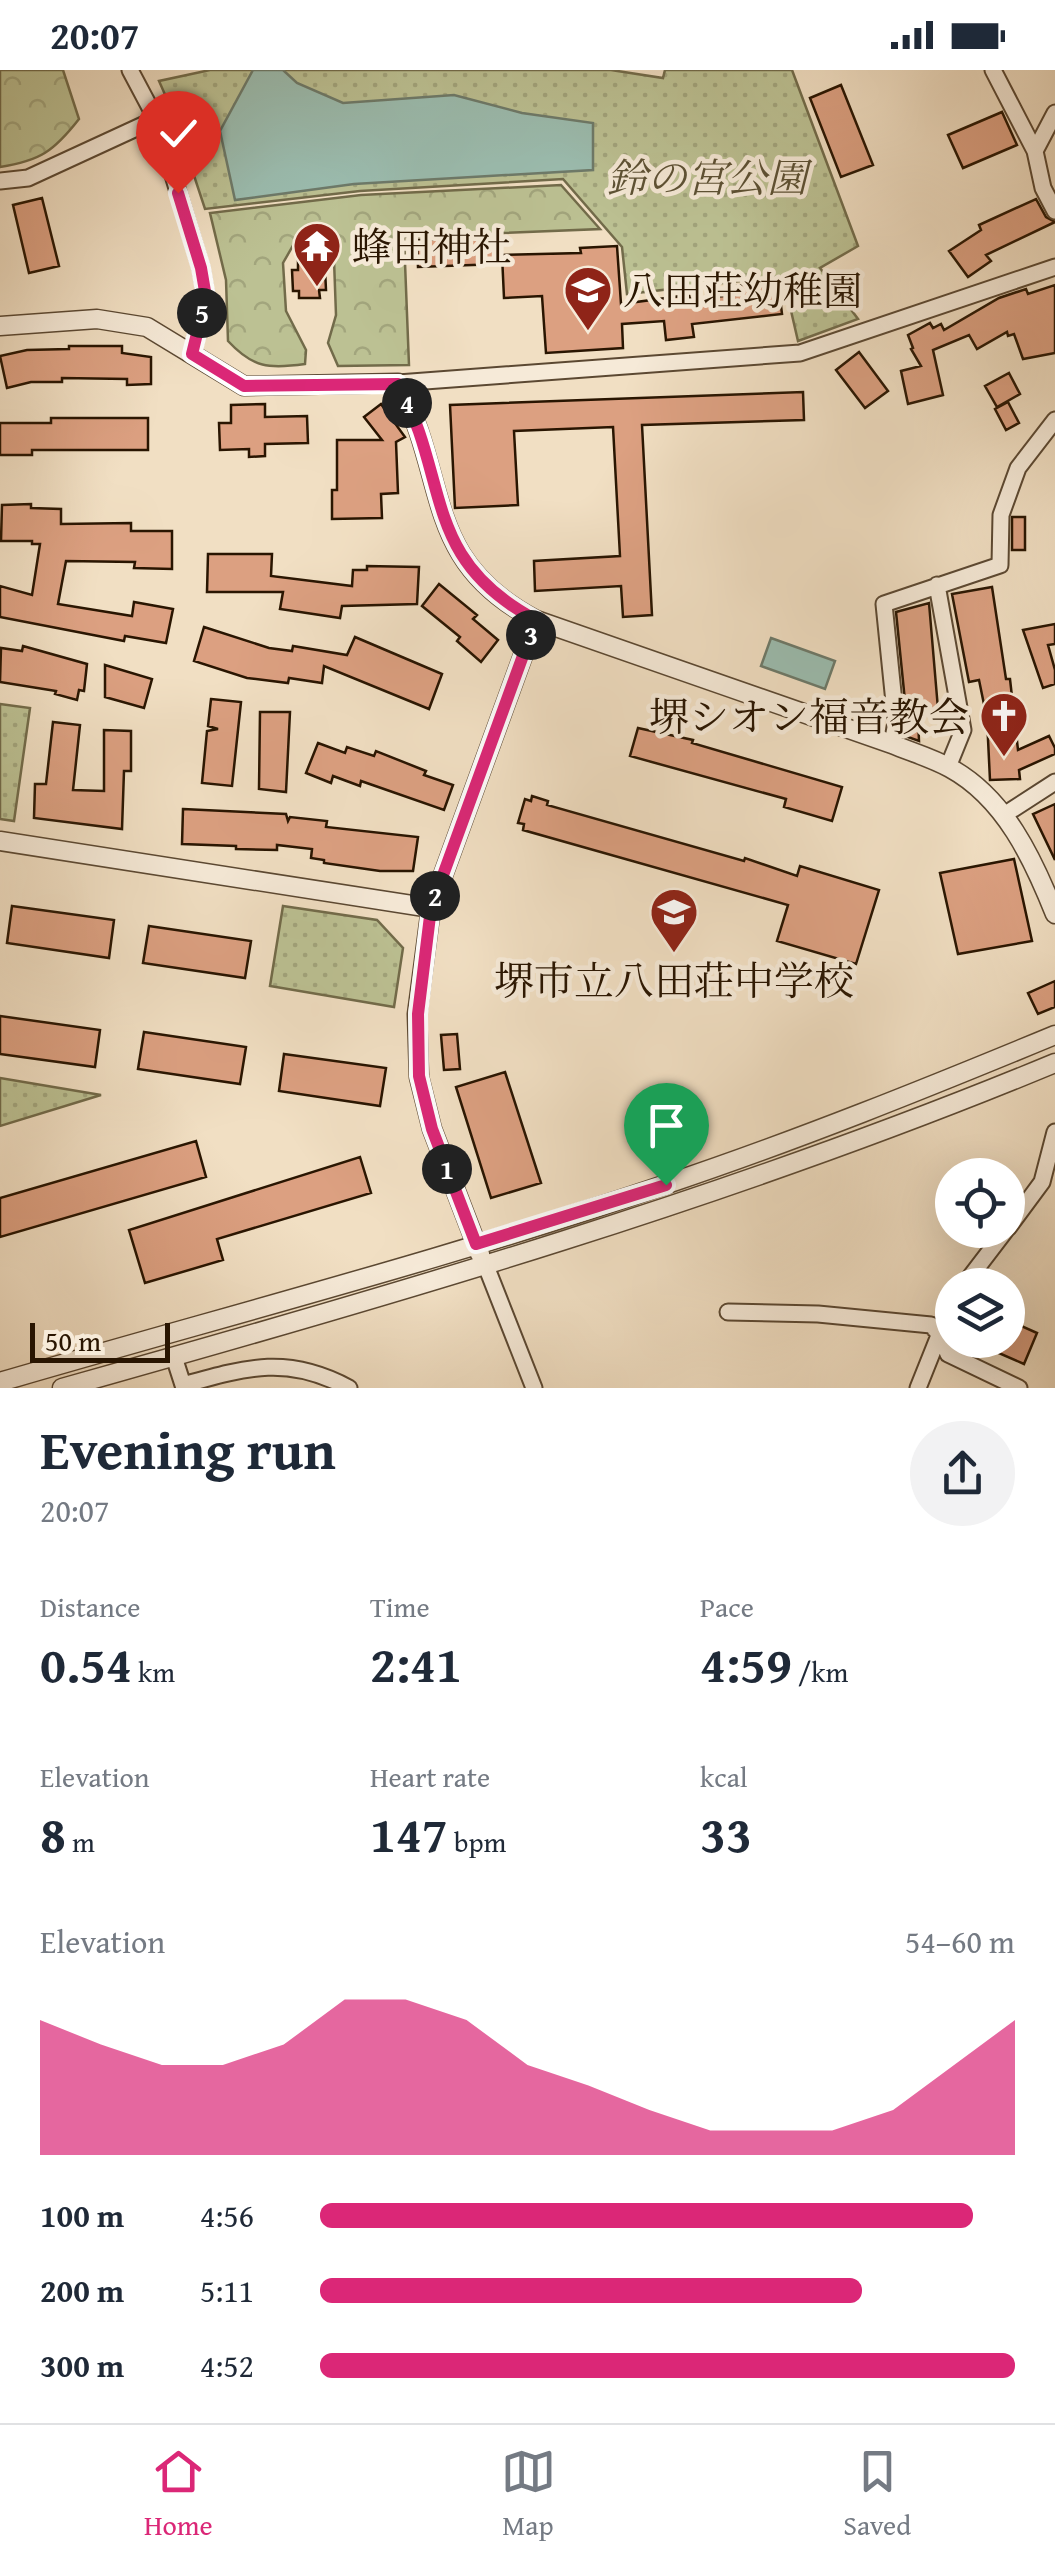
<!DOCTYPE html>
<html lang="en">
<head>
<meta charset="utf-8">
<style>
  body { margin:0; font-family:"Gentium Book Plus","Noto Serif JP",serif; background:#f2f2f3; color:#1f2937; height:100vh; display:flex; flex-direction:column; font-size:38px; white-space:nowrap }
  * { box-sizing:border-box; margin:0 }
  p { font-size:32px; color:#747a83 }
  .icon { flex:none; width:55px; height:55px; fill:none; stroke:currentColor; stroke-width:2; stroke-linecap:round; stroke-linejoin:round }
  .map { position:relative; height:1318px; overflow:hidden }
  .sheet { display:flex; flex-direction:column; background:#fff; flex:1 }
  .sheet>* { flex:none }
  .tools { position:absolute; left:935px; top:1088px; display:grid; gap:20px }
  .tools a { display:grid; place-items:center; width:90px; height:90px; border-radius:50%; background:#fff; box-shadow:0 10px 40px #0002; font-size:50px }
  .scale { position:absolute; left:30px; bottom:25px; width:140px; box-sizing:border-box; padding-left:10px; border:5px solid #291501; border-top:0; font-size:28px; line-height:35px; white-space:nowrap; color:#291501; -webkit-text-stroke:8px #f6ead8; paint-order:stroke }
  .pin { position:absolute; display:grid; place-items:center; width:85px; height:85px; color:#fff; margin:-102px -42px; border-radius:50% 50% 50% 0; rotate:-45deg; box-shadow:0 0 10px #0007 }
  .pin .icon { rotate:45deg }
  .km { position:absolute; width:50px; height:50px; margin:-25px; border-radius:50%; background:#222; color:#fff; font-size:28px; line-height:50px; text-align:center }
  .round { display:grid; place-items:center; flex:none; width:105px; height:105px; border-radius:52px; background:#f2f2f3 }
  .head { display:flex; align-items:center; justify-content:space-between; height:170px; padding:0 40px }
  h1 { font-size:55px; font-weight:700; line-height:75px }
  .figures { display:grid; grid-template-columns:repeat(3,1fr); gap:15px; height:170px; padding:10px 40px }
  .figures div { display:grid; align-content:center }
  .figures b { font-size:50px; font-weight:700 }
  .figures small { font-size:28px; font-weight:400 }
  .figures p { font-size:28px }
  .chart { height:280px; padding:20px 40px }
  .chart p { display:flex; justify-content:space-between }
  .chart svg { width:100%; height:180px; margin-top:10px; fill:#db2777; opacity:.7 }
  ul { padding:0 40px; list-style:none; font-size:32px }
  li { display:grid; grid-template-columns:160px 120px 1fr; align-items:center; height:75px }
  li i { height:25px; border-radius:12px; background:#db2777 }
  .status { display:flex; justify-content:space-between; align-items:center; height:70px; padding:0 50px; background:#fff; direction:ltr }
  .status svg { height:28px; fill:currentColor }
  .tab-bar { display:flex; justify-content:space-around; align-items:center; height:140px; border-top:2px solid #e0e1e3; background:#fff; font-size:28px; color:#747a83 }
  .tab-bar a { display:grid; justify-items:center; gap:5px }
  .tab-bar .on { color:#db2777 }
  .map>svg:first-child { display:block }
  .green { fill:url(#green-dots); stroke:#726b4a; stroke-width:2.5 }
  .forest { fill:url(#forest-crowns); stroke:#726b4a; stroke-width:2.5 }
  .water { fill:#9bbdb0; stroke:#6d7a6a; stroke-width:2.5 }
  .building { fill:#dca081; stroke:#291501; stroke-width:2.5 }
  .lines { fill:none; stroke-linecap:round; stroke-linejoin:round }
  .minor-casing { stroke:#5b4832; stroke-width:19 }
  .tertiary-casing { stroke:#5b4832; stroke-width:21 }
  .minor { stroke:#f6ead8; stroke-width:15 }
  .tertiary { stroke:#f6ead8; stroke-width:18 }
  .route-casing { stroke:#fff; stroke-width:20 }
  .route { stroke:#db2777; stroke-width:12 }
  .labels { text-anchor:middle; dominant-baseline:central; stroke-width:9; stroke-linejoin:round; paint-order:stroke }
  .park-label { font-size:40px; font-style:italic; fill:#5c5134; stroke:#f6ead8 }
  .poi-label { font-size:40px; fill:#291501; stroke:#f6ead8; text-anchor:start }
</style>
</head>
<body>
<div class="status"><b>20:07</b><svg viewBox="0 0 49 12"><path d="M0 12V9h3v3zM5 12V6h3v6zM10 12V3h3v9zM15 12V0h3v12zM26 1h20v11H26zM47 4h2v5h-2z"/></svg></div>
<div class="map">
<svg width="1055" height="1318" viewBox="0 0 1055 1318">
  <defs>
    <pattern id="green-dots" width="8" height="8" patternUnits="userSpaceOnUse" patternTransform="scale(2.5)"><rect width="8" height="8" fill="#bcc193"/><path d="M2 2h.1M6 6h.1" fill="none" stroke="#a2a57d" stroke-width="1.8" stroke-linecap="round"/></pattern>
    <pattern id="forest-crowns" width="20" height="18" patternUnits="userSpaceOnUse" patternTransform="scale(2.5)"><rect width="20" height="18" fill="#bcc193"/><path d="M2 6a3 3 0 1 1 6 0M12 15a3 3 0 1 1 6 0" fill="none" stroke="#a2a57d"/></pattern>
  </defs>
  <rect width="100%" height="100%" fill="#f1dfc3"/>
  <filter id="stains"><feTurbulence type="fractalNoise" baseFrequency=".002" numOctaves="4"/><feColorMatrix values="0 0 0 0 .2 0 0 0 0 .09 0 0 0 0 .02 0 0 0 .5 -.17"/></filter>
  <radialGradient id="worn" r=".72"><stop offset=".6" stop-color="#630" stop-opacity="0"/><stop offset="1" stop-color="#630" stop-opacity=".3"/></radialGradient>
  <path class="green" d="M210,0h401l52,8 2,-8h127l66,176 -38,22 38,51 -60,22 -15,-65 -156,18 -5,-47 -59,-68 -203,12 -155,18 -31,-94 -15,-34z
    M0,634l30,4 -16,113 -14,-2z
    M283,836l94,14 26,28 -9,59 -124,-21z
    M0,1008l101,17 -101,31z"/>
  <path class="forest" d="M0,0h63l16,49c-25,32 -39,42 -79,48z
    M561,115l39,44 -196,8 5,128 -71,1 -10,-23 8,-28 -2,-55 -17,-19 -22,1 -12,21 3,48 20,39 -1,14c-36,5 -52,4 -77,-23l-2,-61 -16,-67 151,-18z"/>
  <path class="water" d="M253,0h30l14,13 46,20 111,-8 68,18 71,10v47l-239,14 -119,16 -15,-69z
    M771,568l64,23 -10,28 -64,-23z"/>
  <path class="building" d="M841,15l32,80 -32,12 -31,-79z
    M1002,42l15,33 -54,23 -15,-33z
    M42,128l17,68 -30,7 -16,-68z
    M1036,129l10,18 9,5 -69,33 5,6 -23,16 -19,-26 32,-21 -2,-5z
    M498,167l1,27 -81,3 -1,-27z
    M617,176l4,58 68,-9 1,4 45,-4 -1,-9 44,-5 4,33 -90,10 2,13 -28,3 -2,-19 -42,3 1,24 -77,5 -4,-57 -38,2 -2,-43 79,-2 -1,-5z
    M314,177v22h11l1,21h-7l1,8h-21v-7h-6l-1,-21h6v-22z
    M1055,215v68l-32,6 -9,-25 -6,2 -1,-4 -30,17 -8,-14 -36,15 10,45 -35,9 -7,-33 20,-5 -10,-17 2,-1 -5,-13 22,-12 3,5 8,-4 3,6 55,-32 27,-9 2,5z
    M69,276h53v7l29,4v27l-24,1v-6l-65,-1v4h-31l-24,6 -7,-32 27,-6 42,-1z
    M859,282l29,39 -23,17 -29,-38z
    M1009,303l11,21 -23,13 -12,-21z
    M803,322l1,28 -162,5 10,190 -29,2 -2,-31 -86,5 -1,-30 86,-5 -7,-129 -99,4 4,74 -63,3 -5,-103z
    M1008,332l11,21 -13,7 -11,-21z
    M265,334v13l42,-1 1,27 -43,1v12l-16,1v-8l-29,1 -1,-27h12v-18z
    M381,334l24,33 -9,5 2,51 -17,1 1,24 -50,1v-29h5v-50h45l-18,-23z
    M51,348h97v32h-116v5h-32v-32h51z
    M31,434v4l30,1v15l70,-1v8h41v38l-38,-1 1,-6 -69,-1 -8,43 74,12 2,-14 39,7 -7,34 -41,-7 -1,5 -124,-24v-31l32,9 8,-51h-8v-3h-31l1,-36z
    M1012,447h13v33h-13z
    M208,484h64l-1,22 81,10 1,-16h14v-4l52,1 -2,37 -75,2 -2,12 -60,-9 3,-17h-76z
    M439,514l38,31 -4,4 25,21 -17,22 -24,-21 3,-4 -38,-31z
    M992,517l14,92h4l8,71 31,-14 6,12v6l-36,16 1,9 -30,1 -3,-61 -8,-39 -10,2 -17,-88z
    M929,533l9,106 -32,2 -10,-99z
    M1055,554v20l-7,1 7,25v14l-12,4 -20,-58z
    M204,557l65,21 23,3 1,-5 54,9 8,-18 87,37 -13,35 -105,-43 -2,17 -33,-5 -1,5 -41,-5 -53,-17z
    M23,576l64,18 -3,27 -5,-1 -2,10 -22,-6 1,-3 -56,-9 1,-34 21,3z
    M105,595l47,14 -8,29 -39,-11z
    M211,629l30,3 -9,84 -30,-3 5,-52 11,-2 -10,-3z
    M260,642h30l-4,80 -27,-3z
    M907,648h11l1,23 -14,-5z
    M53,652l27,3 -7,65 31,1v-61l27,1v40h-7l-2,58 -88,-11 1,-34h11z
    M638,658l55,12 -1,3 150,44 -10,34 -48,-14 2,-8 -156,-43z
    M318,673l27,10 2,-6 27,9 2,-5 50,20 -2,4 29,10 -9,25 -83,-29 -1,5 -27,-10 -2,7 -25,-10z
    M532,726l16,5 -1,4 197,56 1,-3 52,18 3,-10 79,24 -23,74 -79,-23 11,-36 -265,-75 1,-6 -6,-1 7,-24 6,2z
    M1055,734v56l-22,-46z
    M183,739l103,5 2,7 2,-4 37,4 -1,6 92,10 -5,34h-33l-56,-8v-3l-13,-2 1,-9 -35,-4v5l-41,-1v-3l-54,-2z
    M1014,789l18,82 -74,13 -18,-81z
    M12,836l102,14 -5,38 -102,-15z
    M149,856l102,15 -6,37 -102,-15z
    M1055,911v26l-17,7 -10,-21z
    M0,946l100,14 -5,37 -95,-13z
    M144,962l102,15 -6,37 -102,-15z
    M457,964l3,35 -16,1 -3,-35z
    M284,984l102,14 -6,38 -101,-15z
    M505,1002l36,111 -50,15 -35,-111z
    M196,1071l10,36 -206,60v-39z
    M360,1087l11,36 -154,46 6,21 -78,23 -16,-53z
    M1008,1250l29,13 -13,31 -55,-24h39z"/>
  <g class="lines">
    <g class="minor-casing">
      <path id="minor" d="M130,0l26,49 45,149 5,29 -14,57
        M993,0l42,81
        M1055,43l-20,38 8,37 12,23
        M0,111l28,-3 128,-59
        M398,313l402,-30 255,-86
        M937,515l26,145 -15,37
        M892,674l4,-22 -12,-118 116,-39 1,-50 17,-47 37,-48
        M1004,745l51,-33
        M1008,1158l34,-46 13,-50
        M486,1196l48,122
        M964,1215l42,-55
        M728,1242l90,2 113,11 10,11 7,18 71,34
        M174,1287l9,28c64,-18 105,-30 166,3
        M918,1318l34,-85"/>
    </g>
    <g class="tertiary-casing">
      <path id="tertiary" d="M0,256l97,-7 50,8 97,59 154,-3c52,97 23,177 138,237l356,124c19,8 40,14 58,24 55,30 83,91 105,146
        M0,771l431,67
        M480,1184l-48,-125 -13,-52 -2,-63 14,-106 105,-288
        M0,1312c222,-65 448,-123 667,-198 131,-44 260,-96 388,-149
        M62,1318c336,-94 670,-191 993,-325"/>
    </g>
    <use href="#minor" class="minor"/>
    <use href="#tertiary" class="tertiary"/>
  </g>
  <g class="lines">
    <g class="route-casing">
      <path id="route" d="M178,123l23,75 5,29 -14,57 52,32 154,-2c53,96 22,174 138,236l-105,288 -13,106 1,62 13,53 44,115 190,-59"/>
    </g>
    <use href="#route" class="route"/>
  </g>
  <defs>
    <g id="temple-pin" transform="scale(2.5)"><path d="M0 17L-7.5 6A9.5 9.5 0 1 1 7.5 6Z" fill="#8f2418" stroke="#f6ead8"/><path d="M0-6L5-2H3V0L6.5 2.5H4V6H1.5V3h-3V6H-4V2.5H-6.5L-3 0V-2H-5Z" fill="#fff"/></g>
    <g id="school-pin" transform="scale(2.5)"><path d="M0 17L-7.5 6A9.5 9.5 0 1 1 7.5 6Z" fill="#8f2418" stroke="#f6ead8"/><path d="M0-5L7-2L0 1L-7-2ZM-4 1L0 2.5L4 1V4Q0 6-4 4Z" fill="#fff"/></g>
    <g id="church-pin" transform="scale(2.5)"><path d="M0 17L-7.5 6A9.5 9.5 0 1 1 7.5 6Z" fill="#8f2418" stroke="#f6ead8"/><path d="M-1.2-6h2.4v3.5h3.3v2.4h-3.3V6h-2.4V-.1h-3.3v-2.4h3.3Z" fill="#fff"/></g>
  </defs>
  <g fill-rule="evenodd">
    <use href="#temple-pin" x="317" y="176"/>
    <use href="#school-pin" x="588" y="220"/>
    <use href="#church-pin" x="1004" y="646"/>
    <use href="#school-pin" x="674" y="842"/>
  </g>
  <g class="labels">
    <g class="park-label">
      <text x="707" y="107">鈴の宮公園</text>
    </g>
    <g class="poi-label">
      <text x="352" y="176">蜂田神社</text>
      <text x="623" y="220">八田荘幼稚園</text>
      <text x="969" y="646" text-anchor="end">堺シオン福音教会</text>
      <text x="674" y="910" text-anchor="middle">堺市立八田荘中学校</text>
    </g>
  </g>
  <rect width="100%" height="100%" filter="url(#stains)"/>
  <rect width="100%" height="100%" fill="url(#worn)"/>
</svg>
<div class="tools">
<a><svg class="icon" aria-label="locate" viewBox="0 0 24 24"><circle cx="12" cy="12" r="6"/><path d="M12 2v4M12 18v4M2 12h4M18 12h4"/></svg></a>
<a><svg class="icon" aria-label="layers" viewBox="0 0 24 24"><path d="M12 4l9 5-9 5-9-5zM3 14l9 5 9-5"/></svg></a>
</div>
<div class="scale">50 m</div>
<div class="pin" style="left:666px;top:1115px;background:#1e9e55"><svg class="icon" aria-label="arrive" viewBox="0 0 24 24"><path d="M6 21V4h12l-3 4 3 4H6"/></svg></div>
<div class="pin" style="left:178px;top:123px;background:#d93025"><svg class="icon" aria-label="check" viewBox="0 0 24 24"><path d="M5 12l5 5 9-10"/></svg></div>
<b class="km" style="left:447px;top:1099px">1</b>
<b class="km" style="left:435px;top:826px">2</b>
<b class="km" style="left:531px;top:565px">3</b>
<b class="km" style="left:407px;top:333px">4</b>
<b class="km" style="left:202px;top:243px">5</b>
</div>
<section class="sheet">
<div class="head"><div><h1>Evening run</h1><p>20:07</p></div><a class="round"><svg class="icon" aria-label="share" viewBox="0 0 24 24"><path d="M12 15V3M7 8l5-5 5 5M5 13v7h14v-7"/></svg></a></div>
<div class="figures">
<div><p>Distance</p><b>0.54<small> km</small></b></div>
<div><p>Time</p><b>2:41</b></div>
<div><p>Pace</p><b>4:59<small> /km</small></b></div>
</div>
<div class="figures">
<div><p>Elevation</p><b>8<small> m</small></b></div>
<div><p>Heart rate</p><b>147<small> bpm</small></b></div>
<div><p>kcal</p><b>33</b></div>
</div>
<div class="chart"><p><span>Elevation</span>54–60 m</p>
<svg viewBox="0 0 160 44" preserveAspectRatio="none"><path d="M0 44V11L10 17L20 22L30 22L40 17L50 6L60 6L70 11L80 22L90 27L100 33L110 38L120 38L130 38L140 33L150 22L160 11V44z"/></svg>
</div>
<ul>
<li><b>100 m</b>4:56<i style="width:94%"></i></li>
<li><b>200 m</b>5:11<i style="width:78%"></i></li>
<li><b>300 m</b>4:52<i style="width:100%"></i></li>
</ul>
</section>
<nav class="tab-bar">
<a class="on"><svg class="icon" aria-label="home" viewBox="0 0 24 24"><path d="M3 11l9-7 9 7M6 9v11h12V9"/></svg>Home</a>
<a><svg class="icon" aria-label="map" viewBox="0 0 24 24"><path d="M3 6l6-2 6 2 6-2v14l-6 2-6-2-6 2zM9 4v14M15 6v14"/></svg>Map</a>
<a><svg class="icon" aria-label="saved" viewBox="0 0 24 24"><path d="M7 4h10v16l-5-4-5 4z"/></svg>Saved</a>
</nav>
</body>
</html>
